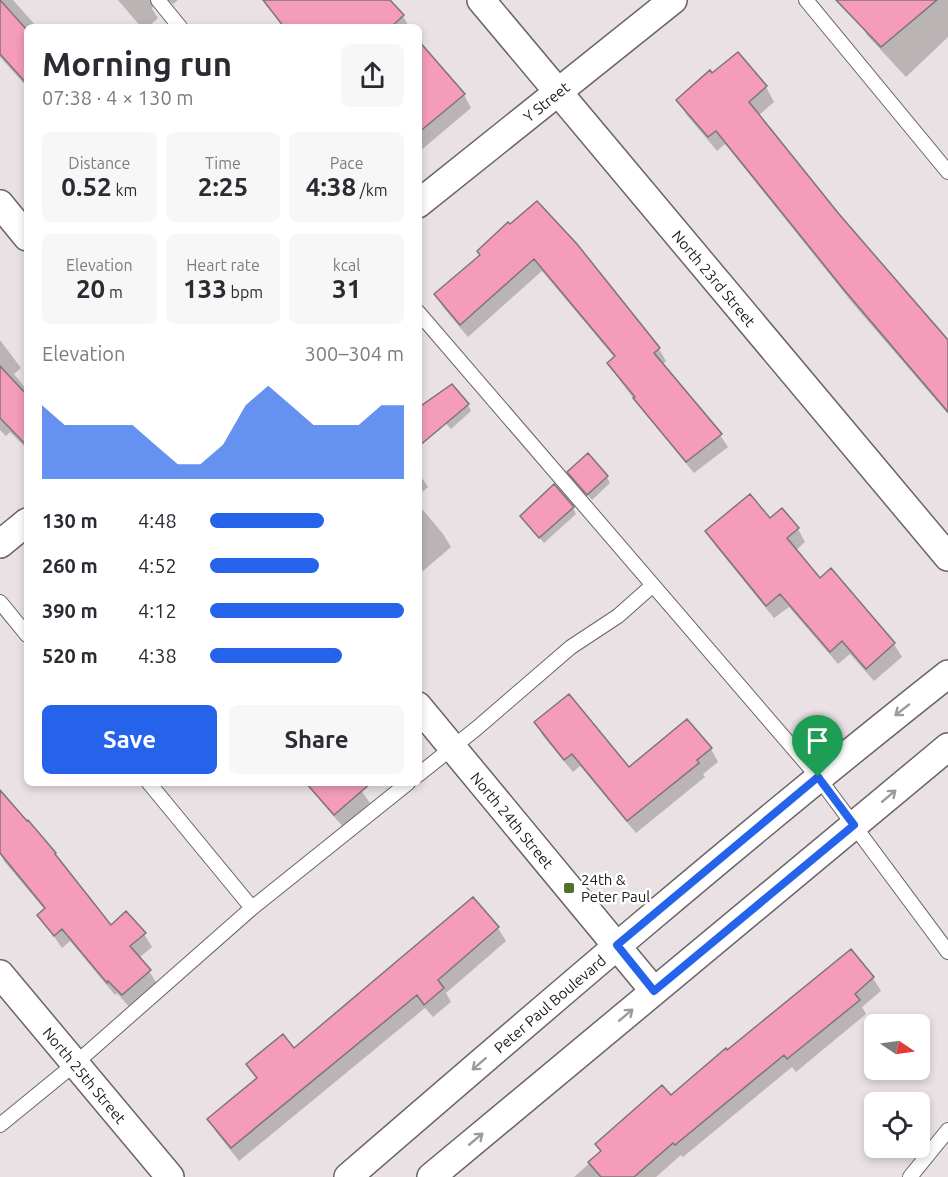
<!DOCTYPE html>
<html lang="en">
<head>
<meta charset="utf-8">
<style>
  body { margin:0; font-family:Ubuntu,sans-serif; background:#f7f7f7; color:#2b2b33; height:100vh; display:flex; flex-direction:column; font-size:22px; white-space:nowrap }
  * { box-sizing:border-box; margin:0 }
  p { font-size:20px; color:#7c7c81 }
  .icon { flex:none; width:33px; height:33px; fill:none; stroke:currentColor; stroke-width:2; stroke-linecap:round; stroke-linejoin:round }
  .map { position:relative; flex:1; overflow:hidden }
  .side { position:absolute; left:24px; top:24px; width:398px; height:762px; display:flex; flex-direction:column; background:#fff; border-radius:9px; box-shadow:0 3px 9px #0003 }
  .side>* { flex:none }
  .needle { width:39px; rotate:103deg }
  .tools { position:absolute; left:864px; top:1014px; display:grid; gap:12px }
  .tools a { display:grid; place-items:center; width:66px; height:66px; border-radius:9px; background:#fff; box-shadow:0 3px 9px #0003; font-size:30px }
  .pin { position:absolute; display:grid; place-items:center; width:51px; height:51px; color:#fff; margin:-62px -26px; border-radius:50% 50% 50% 0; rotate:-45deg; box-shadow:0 0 6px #0007 }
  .pin .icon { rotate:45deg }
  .round { display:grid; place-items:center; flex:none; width:63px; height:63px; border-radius:9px; background:#f7f7f7 }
  .summary { display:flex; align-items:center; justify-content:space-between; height:102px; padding:0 18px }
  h1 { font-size:33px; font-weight:600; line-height:45px }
  .metrics { display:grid; grid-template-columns:repeat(3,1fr); gap:9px; height:102px; padding:6px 18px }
  .metrics div { display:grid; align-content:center; border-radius:9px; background:#f7f7f7; text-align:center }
  .metrics b { font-size:26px; font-weight:600 }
  .metrics small { font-size:16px; font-weight:400 }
  .metrics p { font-size:16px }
  .chart { height:168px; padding:12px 18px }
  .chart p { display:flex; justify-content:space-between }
  .chart svg { width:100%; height:108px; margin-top:6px; fill:#2563eb; opacity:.7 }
  .cta { display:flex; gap:12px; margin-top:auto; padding:12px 18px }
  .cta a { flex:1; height:69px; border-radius:9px; background:#2563eb; color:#fff; font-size:24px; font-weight:600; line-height:69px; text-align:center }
  .cta a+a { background:#f7f7f7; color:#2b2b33 }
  ul { padding:0 18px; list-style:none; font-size:20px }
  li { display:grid; grid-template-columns:96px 72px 1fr; align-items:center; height:45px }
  li i { height:15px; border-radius:8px; background:#2563eb }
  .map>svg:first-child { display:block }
  .shadow { fill:#0003 }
  .building { fill:#f49cb9; stroke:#7d7577; stroke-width:1.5 }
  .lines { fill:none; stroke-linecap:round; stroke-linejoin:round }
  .service-casing { stroke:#6b6466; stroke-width:16 }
  .minor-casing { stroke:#6b6466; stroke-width:30 }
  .service { stroke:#fff; stroke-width:14 }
  .minor { stroke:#fff; stroke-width:27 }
  .oneway { stroke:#9c9b9b }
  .route-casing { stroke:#fff; stroke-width:12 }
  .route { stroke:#2563eb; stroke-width:8 }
  .poi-dot { fill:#50722a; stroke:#fff; stroke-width:2 }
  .labels { text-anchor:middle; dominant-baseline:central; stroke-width:5; stroke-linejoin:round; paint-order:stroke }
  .street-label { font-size:15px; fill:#232020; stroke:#fff }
  .poi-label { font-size:15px; fill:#232020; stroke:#fff; text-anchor:start }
</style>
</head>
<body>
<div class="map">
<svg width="948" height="1177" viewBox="0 0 948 1177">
  <rect width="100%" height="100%" fill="#e9e1e3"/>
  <path class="shadow" d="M0,0h13l24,27h-10v60l-27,-30z
    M118,0h37l-3,9 6,9 -10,9h-7z
    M168,0h10l-5,4z
    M271,0h117l15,16 6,11h-126l-12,-18z
    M887,0h61v37l-42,40 -39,-42 -7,-13z
    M418,42l46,53 7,13 -51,43z
    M738,54l28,33 8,15 -16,14 80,99 110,127v72l-93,-108 -130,-162 -8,7 -31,-37 -8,-14z
    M508,224l151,125 7,12 -4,4 58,70 8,12 -34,26 -51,-62 -27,-36 -7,-12 6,-5 -73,-87 -74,66 -25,-30 -7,-13 45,-38z
    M0,340l21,28 -7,6 13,16v59l-17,-17 -4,4 -6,-6z
    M468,405l3,6 -20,18 -19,-20z
    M418,472l10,15 -10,8z
    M607,477l3,6 -18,17 -19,-22z
    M418,504l25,30 8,13 -28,24 -5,-5z
    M573,508l3,6 -32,29 -23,-27z
    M770,520l28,9 7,13 -10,9 25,29 11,-10 63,74 8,13 -28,24 -24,-27 -12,10 -49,-57 -15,11 -59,-73 -8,-13z
    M536,723l93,47 82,-21 7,13 -15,12 2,3 -69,56 -56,-67 -7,6 -30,-36z
    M305,783h51l14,20 -27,24z
    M0,792l55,62 7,12 49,61 33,7 8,13 -13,11 10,13 8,13 -27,24 -13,-15 -2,2 -45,-54 -8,7 -23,-33 6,-5 -41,-49 -4,-8z
    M473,899l25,29 8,13 -60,52 5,9 -18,15 -8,-9 -186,153 -22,-28 -8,-13 48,-39v-6h-3l-6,-11 46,-14z
    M850,951l23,27 8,13 -19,16 4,7 -70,58 -4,-5 -109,90 -2,-2 -25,22h-82l27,-24 -4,-8 74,-48z"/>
  <path class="building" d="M0,0l27,30v54l-27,-30z
    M263,0h127l14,15 -13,12h-107z
    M836,0h101l-56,47z
    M418,40l47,54 -47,39z
    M738,52l29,34 -18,16 90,112 109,126v72l-103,-121 -129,-160 -8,6 -32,-37 34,-30 2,3z
    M537,201l40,43 83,104 -6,5 68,81 -36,28 -53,-64 2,-1 -28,-34 8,-7 -81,-97 -74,66 -26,-31 46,-39 -3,-4 31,-29 2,2z
    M0,366l27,29v51l-27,-28z
    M452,384l17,20 -51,43v-39z
    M588,453l20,23 -21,19 -20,-23z
    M554,484l20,23 -35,31 -19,-22z
    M750,494l20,24 12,-10 17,20 -12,10 33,40 11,-10 64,75 -29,26 -24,-28 -12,11 -50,-58 -14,12 -61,-75z
    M569,694l60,73 58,-48 25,29 -15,12 2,3 -72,58 -55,-67 -8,6 -30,-38z
    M306,783h65l-37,32z
    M0,790l27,31 1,-1 28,33 -1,1 56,71 15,-14 20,22 -16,13 21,24 -29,25 -14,-14 -1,2 -45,-54 -8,7 -17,-21 8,-7 -45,-55z
    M473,897l26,30 -61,53 6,8 -20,17 -7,-10 -186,153 -24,-29 50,-41 -11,-14 37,-30 11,14z
    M851,949l23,28 -19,17 5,6 -73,59 -3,-4 -109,90 -2,-2 -39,34h-33l-13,-15 13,-11 -6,-7 67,-59 9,10 55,-47 1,2z"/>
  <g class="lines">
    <g class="service-casing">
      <path id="service" d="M158,0l22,27
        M806,0l142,172
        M418,312l400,465 130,175
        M0,602l27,33
        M418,775l59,-47 94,-81 47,-31 35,-31
        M149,783l103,125
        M0,1125l76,-62 176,-155 156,-125
        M910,1177l38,-47"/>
    </g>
    <g class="minor-casing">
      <g id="minor">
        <path id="s1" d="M481,0l467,557"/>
        <path d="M0,204l27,33"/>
        <path id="s2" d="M418,204l255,-204"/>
        <path d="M0,544l27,-22"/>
        <path id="s3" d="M418,706l236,285"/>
        <path id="s4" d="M0,974l170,203"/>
        <path id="s5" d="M348,1177c198,-171 395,-341 600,-503"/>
        <path d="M431,1177l517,-430"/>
      </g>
    </g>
    <use href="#service" class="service"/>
    <use href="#minor" class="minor"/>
  </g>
  <defs><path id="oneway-shaft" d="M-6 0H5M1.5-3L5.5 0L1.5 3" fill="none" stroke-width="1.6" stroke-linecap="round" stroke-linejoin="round" transform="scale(1.5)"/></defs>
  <g class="oneway">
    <use href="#oneway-shaft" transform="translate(902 710) rotate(142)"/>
    <use href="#oneway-shaft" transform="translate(889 796) rotate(-40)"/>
    <use href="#oneway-shaft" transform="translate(626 1015) rotate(-40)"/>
    <use href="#oneway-shaft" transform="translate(479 1064) rotate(139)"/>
    <use href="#oneway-shaft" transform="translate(476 1139) rotate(-40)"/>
  </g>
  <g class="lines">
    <g class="route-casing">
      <path id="route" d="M818,777l36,48 -200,166 -37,-46z"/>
    </g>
    <use href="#route" class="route"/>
  </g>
  <rect class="poi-dot" x="563" y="882" width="12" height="12" rx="3"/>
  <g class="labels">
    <g class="street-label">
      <text stroke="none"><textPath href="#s2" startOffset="164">Y Street</textPath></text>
      <text stroke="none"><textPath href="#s1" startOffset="363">North 23rd Street</textPath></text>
      <text stroke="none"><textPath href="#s3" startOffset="148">North 24th Street</textPath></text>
      <text stroke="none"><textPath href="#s5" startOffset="266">Peter Paul Boulevard</textPath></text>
      <text stroke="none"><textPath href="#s4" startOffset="132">North 25th Street</textPath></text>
    </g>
    <g class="poi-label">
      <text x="581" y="879">24th &amp;<tspan x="581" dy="17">Peter Paul</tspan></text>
    </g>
  </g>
</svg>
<div class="tools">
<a><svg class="needle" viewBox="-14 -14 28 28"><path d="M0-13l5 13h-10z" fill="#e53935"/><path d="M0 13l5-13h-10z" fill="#7c7c81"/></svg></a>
<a><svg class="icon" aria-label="locate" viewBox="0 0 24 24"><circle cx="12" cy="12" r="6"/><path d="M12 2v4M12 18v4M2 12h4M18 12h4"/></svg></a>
</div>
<div class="pin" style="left:818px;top:777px;background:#1e9e55"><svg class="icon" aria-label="arrive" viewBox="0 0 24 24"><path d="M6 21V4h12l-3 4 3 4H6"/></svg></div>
<section class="side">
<div class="summary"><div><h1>Morning run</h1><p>07:38 · 4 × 130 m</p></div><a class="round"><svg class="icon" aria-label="share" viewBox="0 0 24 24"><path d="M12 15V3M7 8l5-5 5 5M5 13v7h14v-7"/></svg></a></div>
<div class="metrics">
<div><p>Distance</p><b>0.52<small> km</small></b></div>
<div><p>Time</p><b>2:25</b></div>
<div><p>Pace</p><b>4:38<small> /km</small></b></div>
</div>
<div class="metrics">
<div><p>Elevation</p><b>20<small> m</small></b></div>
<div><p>Heart rate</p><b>133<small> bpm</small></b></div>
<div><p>kcal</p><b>31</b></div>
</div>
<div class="chart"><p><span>Elevation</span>300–304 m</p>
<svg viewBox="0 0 160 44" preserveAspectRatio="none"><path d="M0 44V14L10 22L20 22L30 22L40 22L50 30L60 38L70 38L80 30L90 14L100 6L110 14L120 22L130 22L140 22L150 14L160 14V44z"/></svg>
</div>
<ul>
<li><b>130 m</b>4:48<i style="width:59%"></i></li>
<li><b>260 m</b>4:52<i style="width:56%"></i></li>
<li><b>390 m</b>4:12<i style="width:100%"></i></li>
<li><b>520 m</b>4:38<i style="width:68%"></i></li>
</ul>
<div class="cta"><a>Save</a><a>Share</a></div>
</section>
</div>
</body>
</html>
